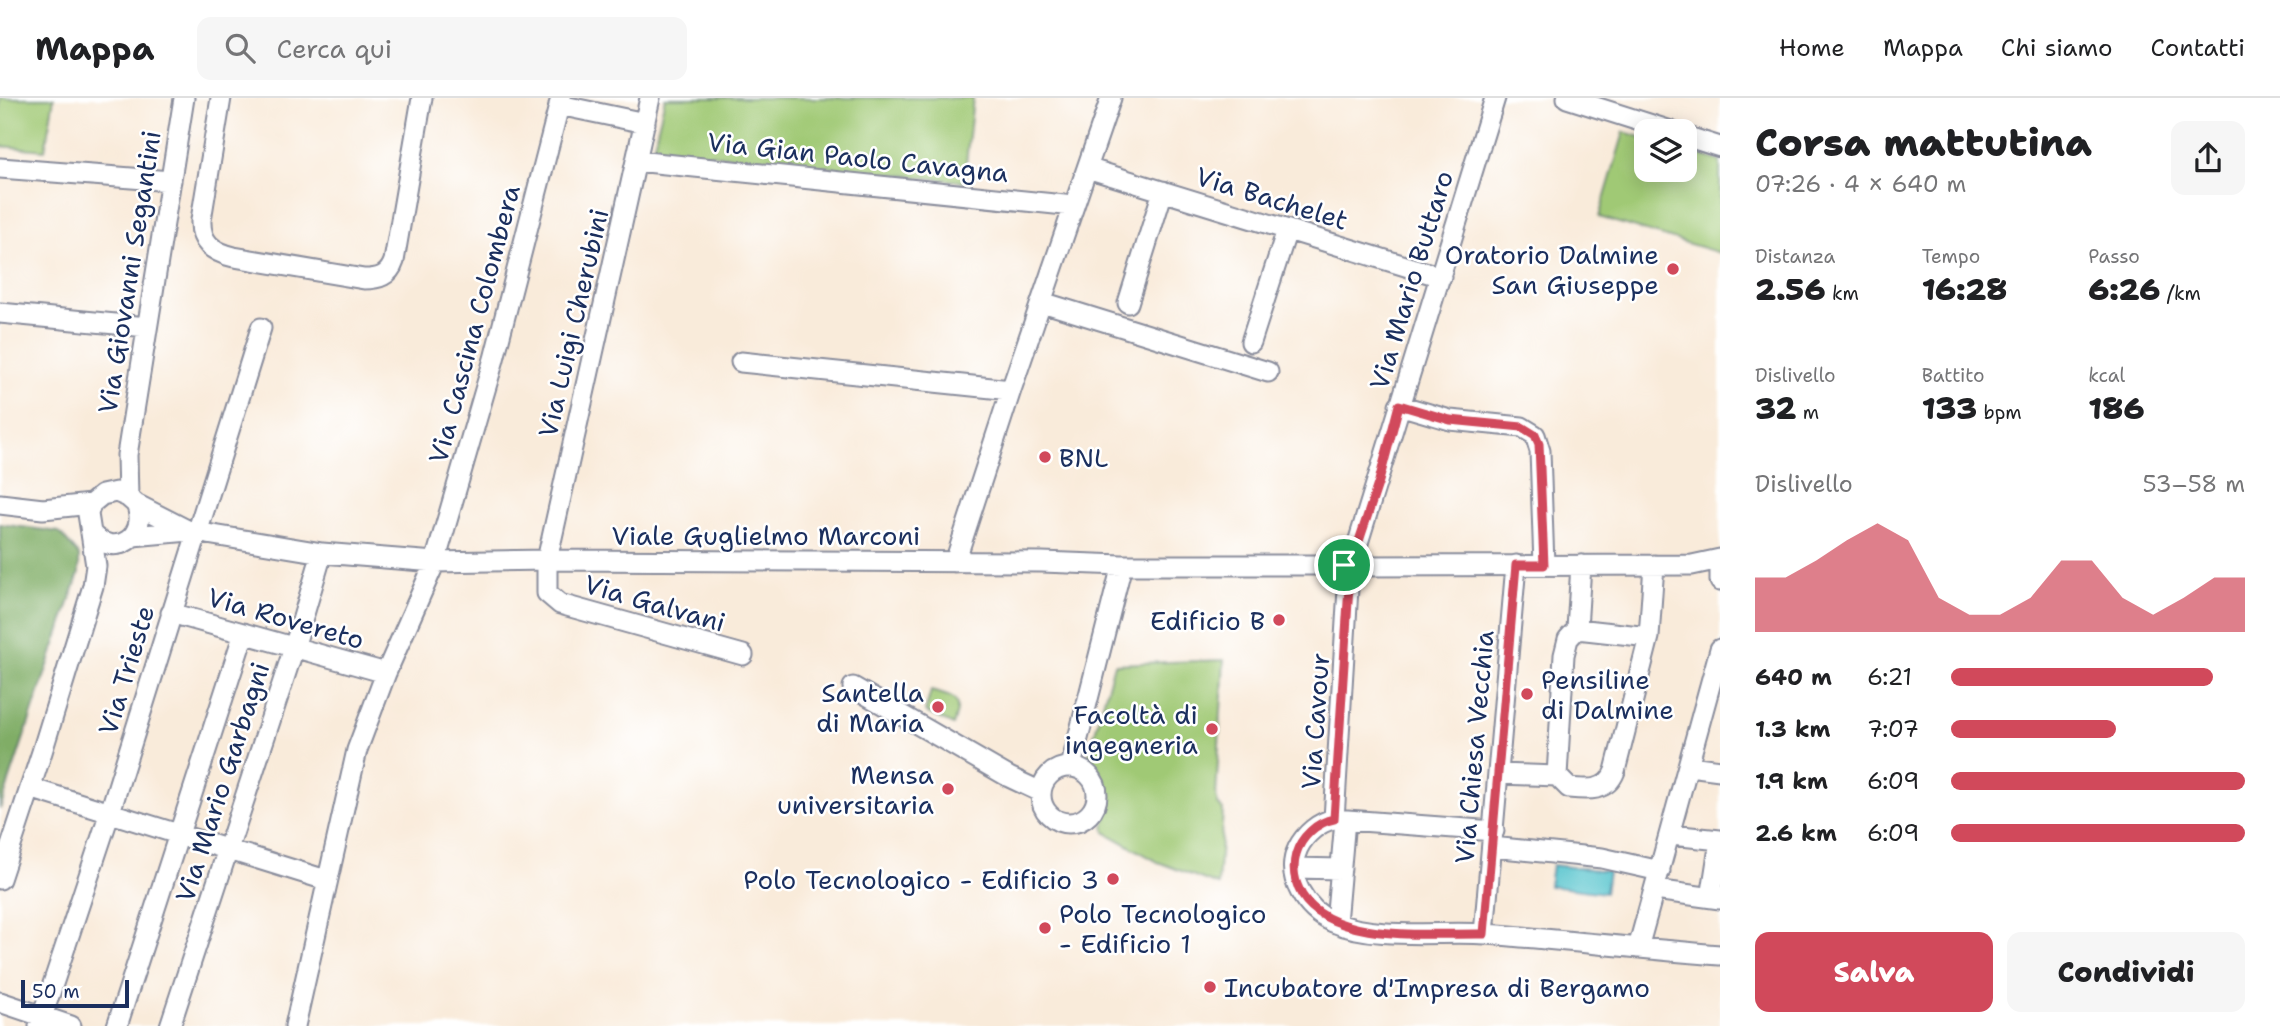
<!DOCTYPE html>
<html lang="it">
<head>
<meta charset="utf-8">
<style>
  body { margin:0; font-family:"Shantell Sans",sans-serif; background:#f6f6f6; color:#202124; height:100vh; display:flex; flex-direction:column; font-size:26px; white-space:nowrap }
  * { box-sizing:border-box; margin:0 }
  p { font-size:23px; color:#757577 }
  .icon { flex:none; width:38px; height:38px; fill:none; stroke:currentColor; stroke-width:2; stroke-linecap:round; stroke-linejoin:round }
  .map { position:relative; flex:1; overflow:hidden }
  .side { display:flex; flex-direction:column; background:#fff; width:560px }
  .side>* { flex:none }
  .fabs { position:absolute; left:1634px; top:21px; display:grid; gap:14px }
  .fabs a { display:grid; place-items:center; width:63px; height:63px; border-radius:14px; background:#fff; box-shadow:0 4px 18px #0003; font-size:35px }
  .scale { position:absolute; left:21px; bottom:18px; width:108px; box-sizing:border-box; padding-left:7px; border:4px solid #1b2f5e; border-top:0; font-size:19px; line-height:24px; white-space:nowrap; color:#1b2f5e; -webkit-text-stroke:5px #fff; paint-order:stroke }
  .pin { position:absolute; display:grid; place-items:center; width:60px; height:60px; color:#fff; margin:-30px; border:4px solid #fff; border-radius:50%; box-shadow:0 2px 7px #0007 }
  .round { display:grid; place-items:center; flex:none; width:74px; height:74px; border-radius:14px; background:#f6f6f6 }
  .head { display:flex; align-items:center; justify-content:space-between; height:119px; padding:0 35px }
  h1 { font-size:38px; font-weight:800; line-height:52px }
  .figures { display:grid; grid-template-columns:repeat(3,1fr); gap:10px; height:119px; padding:7px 35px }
  .figures div { display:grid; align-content:center }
  .figures b { font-size:30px; font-weight:800 }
  .figures small { font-size:19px; font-weight:400 }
  .figures p { font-size:19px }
  .chart { height:196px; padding:14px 35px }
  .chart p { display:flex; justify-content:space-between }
  .chart svg { width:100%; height:126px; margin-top:7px; fill:#d1495b; opacity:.7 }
  .action { display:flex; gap:14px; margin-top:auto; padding:14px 35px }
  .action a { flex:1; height:80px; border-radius:14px; background:#d1495b; color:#fff; font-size:28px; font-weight:800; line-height:80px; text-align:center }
  .action a+a { background:#f6f6f6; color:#202124 }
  ul { padding:0 35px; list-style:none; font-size:23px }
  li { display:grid; grid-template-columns:112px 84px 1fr; align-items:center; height:52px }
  li i { height:18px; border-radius:9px; background:#d1495b }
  header { display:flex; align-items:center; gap:42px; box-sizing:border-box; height:98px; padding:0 35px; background:#fff; border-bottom:2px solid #e0e0e0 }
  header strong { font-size:33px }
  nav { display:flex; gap:38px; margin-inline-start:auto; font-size:24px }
  .search { width:490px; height:63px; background:#f6f6f6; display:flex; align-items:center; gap:18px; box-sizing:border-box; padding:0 24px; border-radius:14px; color:#757577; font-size:26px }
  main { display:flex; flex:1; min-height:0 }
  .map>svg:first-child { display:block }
  .green { fill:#a0c974; stroke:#5e7c69; stroke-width:2 }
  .forest { fill:#80ad66; stroke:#4e6e62; stroke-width:2 }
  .water { fill:#57c4cd; stroke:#397a96; stroke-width:2 }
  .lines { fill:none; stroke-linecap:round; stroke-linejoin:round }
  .minor-casing { stroke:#8a8d9c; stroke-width:23 }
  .minor { stroke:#fff; stroke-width:19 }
  .route-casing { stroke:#fff; stroke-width:14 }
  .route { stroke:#d1495b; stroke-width:9 }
  .poi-dot { fill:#d1495b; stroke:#fff; stroke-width:2.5 }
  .labels { text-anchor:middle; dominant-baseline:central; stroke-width:5; stroke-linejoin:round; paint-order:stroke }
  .street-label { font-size:26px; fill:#1b2f5e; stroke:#fff }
  .poi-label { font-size:26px; fill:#1b2f5e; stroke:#fff; text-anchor:end }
</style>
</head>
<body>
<header>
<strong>Mappa</strong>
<div class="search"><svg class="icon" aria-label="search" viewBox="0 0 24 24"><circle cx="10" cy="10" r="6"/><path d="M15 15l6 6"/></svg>Cerca qui</div>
<nav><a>Home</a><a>Mappa</a><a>Chi siamo</a><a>Contatti</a></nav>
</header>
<main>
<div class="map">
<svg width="1720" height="928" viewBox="0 0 1720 928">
  <rect width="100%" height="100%" fill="#fff"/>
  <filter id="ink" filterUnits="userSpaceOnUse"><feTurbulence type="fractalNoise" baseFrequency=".0143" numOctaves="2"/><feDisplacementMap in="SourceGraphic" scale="14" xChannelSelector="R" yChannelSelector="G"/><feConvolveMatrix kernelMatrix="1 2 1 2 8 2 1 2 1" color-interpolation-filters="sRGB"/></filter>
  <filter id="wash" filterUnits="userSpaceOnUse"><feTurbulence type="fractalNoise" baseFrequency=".00686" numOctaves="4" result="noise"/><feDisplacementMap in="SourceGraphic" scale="28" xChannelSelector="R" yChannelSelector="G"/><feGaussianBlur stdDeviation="1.57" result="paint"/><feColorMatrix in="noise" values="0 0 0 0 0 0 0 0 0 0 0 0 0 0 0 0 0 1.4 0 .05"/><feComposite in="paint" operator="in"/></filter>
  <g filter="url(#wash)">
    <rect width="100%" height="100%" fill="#f9ebda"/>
    <path class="green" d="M0,0h54l-9,52 -45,-4z
      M665,0h308l-9,84 -311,-34z
      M1624,34l23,7v31h38v-20l35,11v92l-121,-36z
      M1224,562l-8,136 2,8 5,6 -5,75 -60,-23 -53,-30c-2,-9 1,-13 3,-22 3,-22 -7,-35 -20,-52l26,-94z
      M931,593c25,7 32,7 22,34l-28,-13z"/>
    <path class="forest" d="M0,426l59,8 20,23v18l-79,236z"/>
    <path class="water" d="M1552,767l56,6 -3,22 -56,-7z"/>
  </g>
  <g filter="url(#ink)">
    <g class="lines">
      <g class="minor-casing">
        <path id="minor" d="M221,0l-20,122c-1,23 12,32 33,37l130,22c15,0 25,-3 30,-18l28,-163
          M650,0l-103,462v33l13,11 183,51
          M1567,0l104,33
          M559,7l86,18
          M1685,38l35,11
          M636,63l438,45
          M0,70l171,13
          M1087,70l354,109
          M1042,204l226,70
          M1128,205l35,-112
          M0,215l147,14
          M1251,244l36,-112
          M741,264l270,28
          M1399,307l51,15 72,7 13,8 5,16 4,114
          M128,399l-1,-42 57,-357
          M0,406l43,5 48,-5
          M136,406c14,32 -22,56 -45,29l-3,-19 3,-10 11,-9 14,-3 12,5 8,7 53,27
          M133,438l56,-5 133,22 113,9 112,-2 495,2 80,3h222
          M1353,461l142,-461
          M955,464l56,-172 100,-292
          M1720,466v17
          M1358,468l334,-1 28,-6
          M171,515l215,60
          M1577,531l72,8 -34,134c-8,21 -27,19 -46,17l-12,-12 7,-121 4,-16 9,-10 4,-64
          M1649,539l5,-72
          M853,589l156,90 32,15
          M1071,668l51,-201
          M1689,668l31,4
          M1041 697a28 28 0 1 1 56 0a28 28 0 1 1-56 0Z
          M1499,676l58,2
          M30,690l296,92
          M1334,721l15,-247
          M1494,733l-160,-12c-15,3 -29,15 -36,29 -14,29 8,62 35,74 41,18 108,9 153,12 78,6 156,15 234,21
          M1671,737l49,5
          M1492,749l110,11 58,13
          M1294,770l47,1
          M0,781l42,-127 51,-166 3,-20 -5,-33
          M1655,792l65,9
          M1711,800l9,-57
          M1336,825l9,-103
          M1484,836l32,-369
          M1638,850l82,-299
          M0,904l71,24
          M39,928l71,-214 151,-484
          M117,928l127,-393
          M170,928l124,-378 28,-95
          M295,928l62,-276 29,-77 49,-111 59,-203 67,-261"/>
      </g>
      <use href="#minor" class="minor"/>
    </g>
  </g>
  <g class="lines" filter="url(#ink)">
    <g class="route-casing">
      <path id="route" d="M1399,307l51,15 72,7 13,8 4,9 5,121h-28l-32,369c-51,-1 -152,10 -182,-39 -8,-14 -10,-26 -6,-41 5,-17 21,-32 38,-35l15,-233v-14l-5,-4 3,-8 6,-1 26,-78z"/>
    </g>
    <use href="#route" class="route"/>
  </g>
  <g class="poi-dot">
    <circle cx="1673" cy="171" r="7"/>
    <circle cx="1045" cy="359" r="7"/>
    <circle cx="1279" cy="522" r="7"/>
    <circle cx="1527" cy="596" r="7"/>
    <circle cx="938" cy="609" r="7"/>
    <circle cx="1212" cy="631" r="7"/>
    <circle cx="948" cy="691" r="7"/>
    <circle cx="1113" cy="781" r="7"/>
    <circle cx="1045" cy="830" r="7"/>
    <circle cx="1210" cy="889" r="7"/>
  </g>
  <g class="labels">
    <g class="street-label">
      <text transform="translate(858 59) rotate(6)">Via Gian Paolo Cavagna</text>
      <text transform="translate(1272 100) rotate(17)">Via Bachelet</text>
      <text transform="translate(129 174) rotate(-81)">Via Giovanni Segantini</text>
      <text transform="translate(1411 182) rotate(-73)">Via Mario Buttaro</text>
      <text transform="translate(573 225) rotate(-77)">Via Luigi Cherubini</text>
      <text transform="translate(474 226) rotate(-75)">Via Cascina Colombera</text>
      <text x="766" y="437">Viale Guglielmo Marconi</text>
      <text transform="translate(655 505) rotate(16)">Via Galvani</text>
      <text transform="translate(286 520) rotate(16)">Via Rovereto</text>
      <text transform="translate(126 572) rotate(-73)">Via Trieste</text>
      <text transform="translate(1315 623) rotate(-86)">Via Cavour</text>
      <text transform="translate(1474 649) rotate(-85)">Via Chiesa Vecchia</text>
      <text transform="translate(222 684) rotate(-72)">Via Mario Garbagni</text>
    </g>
    <g class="poi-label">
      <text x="1659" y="156">Oratorio Dalmine<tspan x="1659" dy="30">San Giuseppe</tspan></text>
      <text x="1059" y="359" text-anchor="start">BNL</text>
      <text x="1265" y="522">Edificio B</text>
      <text x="1541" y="581" text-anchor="start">Pensiline<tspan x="1541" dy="30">di Dalmine</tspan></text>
      <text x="924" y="594">Santella<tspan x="924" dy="30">di Maria</tspan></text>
      <text x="1198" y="616">Facoltà di<tspan x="1198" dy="30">ingegneria</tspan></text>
      <text x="934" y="676">Mensa<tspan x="934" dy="30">universitaria</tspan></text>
      <text x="1099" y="781">Polo Tecnologico - Edificio 3</text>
      <text x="1059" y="815" text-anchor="start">Polo Tecnologico<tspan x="1059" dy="30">- Edificio 1</tspan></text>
      <text x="1224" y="889" text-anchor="start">Incubatore d'Impresa di Bergamo</text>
    </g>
  </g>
</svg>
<div class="fabs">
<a><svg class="icon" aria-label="layers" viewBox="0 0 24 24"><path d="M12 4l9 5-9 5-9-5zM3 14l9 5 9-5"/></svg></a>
</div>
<div class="scale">50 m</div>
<div class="pin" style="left:1344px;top:467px;background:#1e9e55"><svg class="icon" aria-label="arrive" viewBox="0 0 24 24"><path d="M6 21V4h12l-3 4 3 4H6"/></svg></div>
</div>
<section class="side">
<div class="head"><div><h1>Corsa mattutina</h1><p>07:26 · 4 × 640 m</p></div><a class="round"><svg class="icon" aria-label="share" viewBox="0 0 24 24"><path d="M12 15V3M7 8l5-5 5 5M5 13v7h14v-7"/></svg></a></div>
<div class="figures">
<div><p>Distanza</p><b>2.56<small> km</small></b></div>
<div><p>Tempo</p><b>16:28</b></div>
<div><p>Passo</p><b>6:26<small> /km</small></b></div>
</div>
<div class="figures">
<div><p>Dislivello</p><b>32<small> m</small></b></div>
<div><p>Battito</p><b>133<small> bpm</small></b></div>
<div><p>kcal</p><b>186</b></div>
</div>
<div class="chart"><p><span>Dislivello</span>53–58 m</p>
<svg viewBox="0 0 160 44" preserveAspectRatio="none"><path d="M0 44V25L10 25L20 19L30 12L40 6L50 12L60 32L70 38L80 38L90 32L100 19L110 19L120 32L130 38L140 32L150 25L160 25V44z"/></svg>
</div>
<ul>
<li><b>640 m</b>6:21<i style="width:89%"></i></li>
<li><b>1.3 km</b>7:07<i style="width:56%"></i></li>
<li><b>1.9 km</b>6:09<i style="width:100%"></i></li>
<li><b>2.6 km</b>6:09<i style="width:100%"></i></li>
</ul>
<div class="action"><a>Salva</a><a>Condividi</a></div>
</section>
</main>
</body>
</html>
